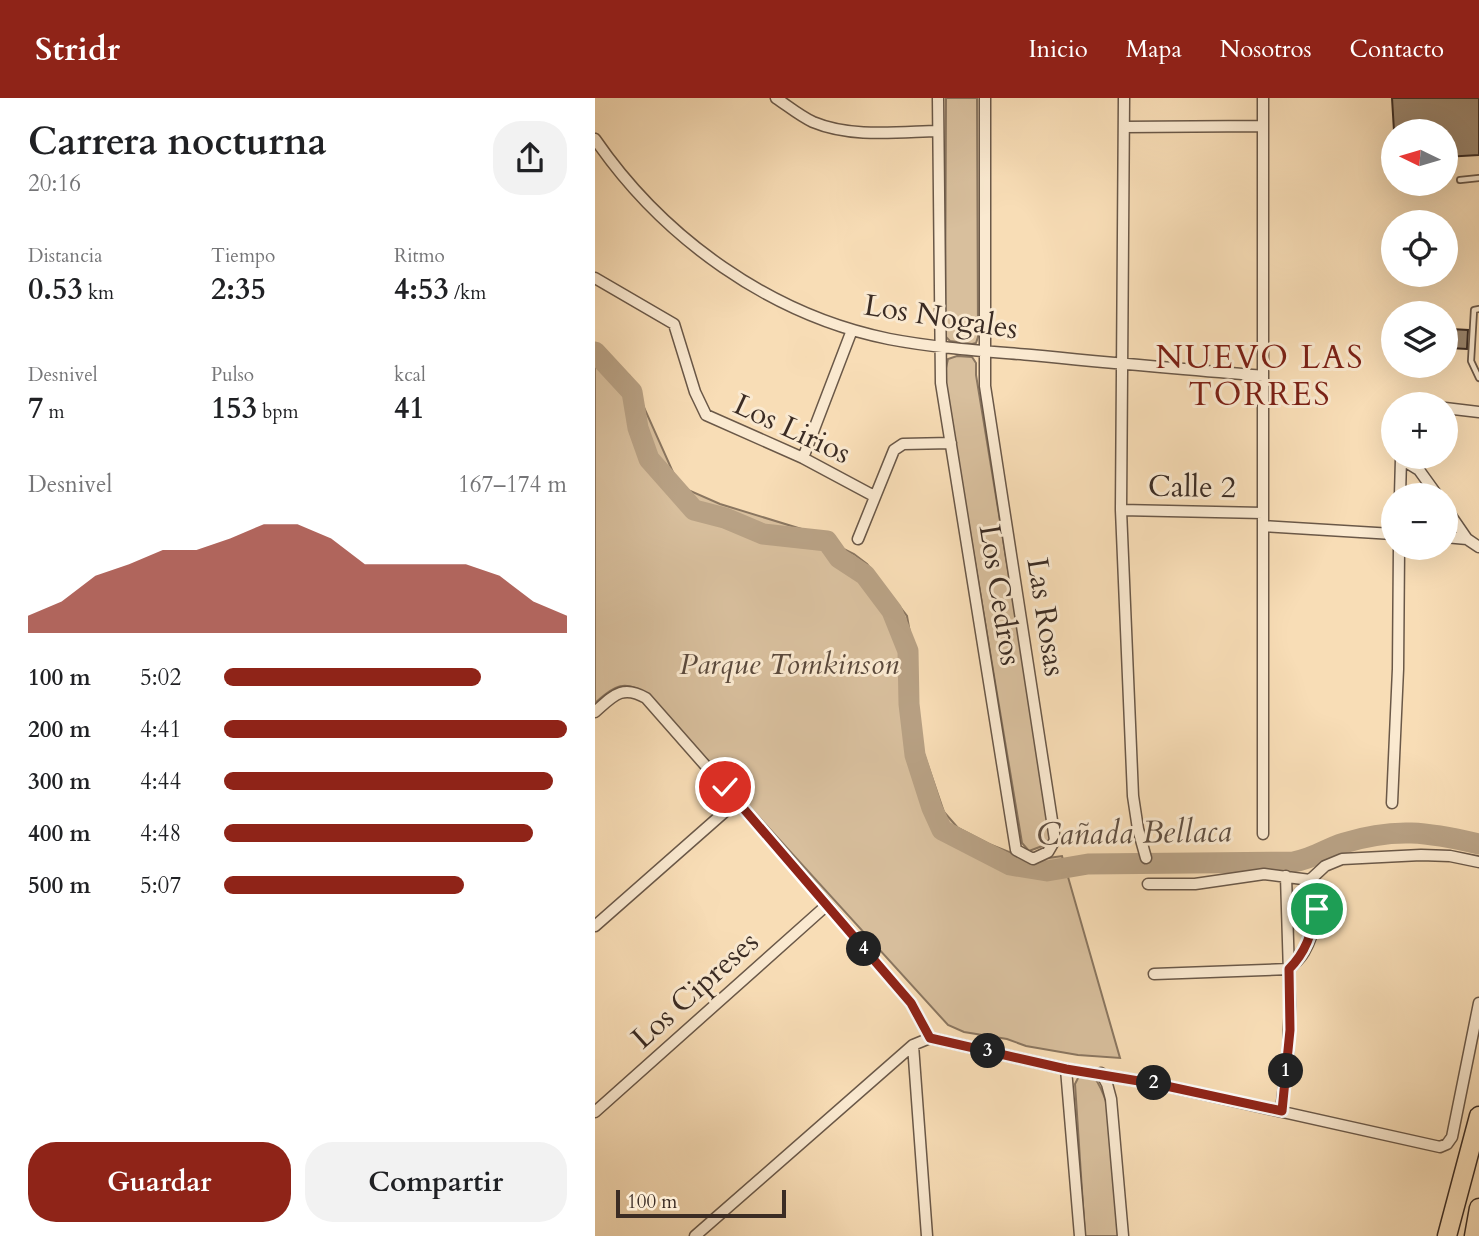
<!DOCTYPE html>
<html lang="es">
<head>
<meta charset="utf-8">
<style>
  body { margin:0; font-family:Cardo,serif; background:#f2f2f2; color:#202124; height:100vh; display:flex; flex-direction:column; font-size:26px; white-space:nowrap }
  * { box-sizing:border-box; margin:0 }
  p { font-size:23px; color:#757577 }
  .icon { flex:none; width:38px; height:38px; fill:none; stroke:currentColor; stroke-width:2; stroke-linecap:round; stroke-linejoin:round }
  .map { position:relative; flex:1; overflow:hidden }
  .details { display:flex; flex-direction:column; background:#fff; width:595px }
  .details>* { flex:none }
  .needle { width:46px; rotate:275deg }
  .tools { position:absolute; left:786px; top:21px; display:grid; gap:14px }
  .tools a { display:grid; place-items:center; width:77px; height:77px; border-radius:50%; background:#fff; box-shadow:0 7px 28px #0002; font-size:35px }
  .scale { position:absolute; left:21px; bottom:18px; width:170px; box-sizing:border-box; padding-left:7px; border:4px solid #3b2c24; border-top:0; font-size:19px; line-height:24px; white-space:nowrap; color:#3b2c24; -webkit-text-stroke:5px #fae9d0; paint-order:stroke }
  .pin { position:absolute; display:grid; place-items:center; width:60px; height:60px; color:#fff; margin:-30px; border:4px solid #fff; border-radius:50%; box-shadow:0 2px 7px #0007 }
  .km { position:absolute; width:35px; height:35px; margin:-18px; border-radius:50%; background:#222; color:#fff; font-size:19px; line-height:35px; text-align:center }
  .round { display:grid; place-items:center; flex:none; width:74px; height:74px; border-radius:28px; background:#f2f2f2 }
  .summary { display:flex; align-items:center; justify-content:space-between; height:119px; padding:0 28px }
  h1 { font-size:38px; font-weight:700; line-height:52px }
  .stats { display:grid; grid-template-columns:repeat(3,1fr); gap:10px; height:119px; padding:7px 28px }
  .stats div { display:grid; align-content:center }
  .stats b { font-size:30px; font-weight:700 }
  .stats small { font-size:19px; font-weight:400 }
  .stats p { font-size:19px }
  .chart { height:196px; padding:14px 28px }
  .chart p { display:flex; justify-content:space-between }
  .chart svg { width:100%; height:126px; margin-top:7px; fill:#8f2418; opacity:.7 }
  .primary-button { display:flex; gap:14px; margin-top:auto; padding:14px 28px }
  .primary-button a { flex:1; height:80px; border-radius:28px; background:#8f2418; color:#fff; font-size:28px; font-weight:700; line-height:80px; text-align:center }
  .primary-button a+a { background:#f2f2f2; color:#202124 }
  ul { padding:0 28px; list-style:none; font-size:23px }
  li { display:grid; grid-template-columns:112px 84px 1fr; align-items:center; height:52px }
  li i { height:18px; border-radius:9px; background:#8f2418 }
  header { display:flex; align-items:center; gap:42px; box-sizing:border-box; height:98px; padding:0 35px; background:#8f2418; color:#fff }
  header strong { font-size:33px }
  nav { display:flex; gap:38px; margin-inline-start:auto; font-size:24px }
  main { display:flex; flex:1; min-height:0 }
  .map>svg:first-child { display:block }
  .green { fill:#d8bf9d; stroke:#8a7660; stroke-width:2 }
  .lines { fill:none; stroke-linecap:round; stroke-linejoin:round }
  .river { stroke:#b8a184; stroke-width:21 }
  .building { fill:#9d8870; stroke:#3b2c24; stroke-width:2 }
  .lane-casing { stroke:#6a5848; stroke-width:8 }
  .street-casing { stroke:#6a5848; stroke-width:13 }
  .highway-casing { stroke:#3b2c24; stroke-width:21 }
  .lane { stroke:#fae9d0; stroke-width:4.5 }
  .street { stroke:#fae9d0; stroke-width:10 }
  .highway { stroke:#f8ddb6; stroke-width:18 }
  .route-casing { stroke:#fff; stroke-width:14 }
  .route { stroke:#8f2418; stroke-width:9 }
  .labels { text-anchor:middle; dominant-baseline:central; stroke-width:6; stroke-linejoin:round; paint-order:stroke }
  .street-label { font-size:30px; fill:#3b2c24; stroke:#fae9d0 }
  .park-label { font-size:30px; font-style:italic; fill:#5a493c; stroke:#fae9d0 }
  .neighbourhood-label { font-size:32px; letter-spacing:2px; fill:#7a1f14; stroke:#fae9d0 }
  .water-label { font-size:32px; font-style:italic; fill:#604f41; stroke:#fae9d0 }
</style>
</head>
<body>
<header>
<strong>Stridr</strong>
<nav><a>Inicio</a><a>Mapa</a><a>Nosotros</a><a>Contacto</a></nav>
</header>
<main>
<section class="details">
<div class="summary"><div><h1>Carrera nocturna</h1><p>20:16</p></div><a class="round"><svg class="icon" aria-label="share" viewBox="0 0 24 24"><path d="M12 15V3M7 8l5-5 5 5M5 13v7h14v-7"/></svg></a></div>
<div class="stats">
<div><p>Distancia</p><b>0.53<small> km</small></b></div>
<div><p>Tiempo</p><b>2:35</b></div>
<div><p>Ritmo</p><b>4:53<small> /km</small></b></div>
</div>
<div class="stats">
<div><p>Desnivel</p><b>7<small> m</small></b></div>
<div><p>Pulso</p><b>153<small> bpm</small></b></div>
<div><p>kcal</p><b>41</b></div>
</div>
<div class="chart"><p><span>Desnivel</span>167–174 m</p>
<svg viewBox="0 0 160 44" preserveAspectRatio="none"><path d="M0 44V38L10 33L20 24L30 20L40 15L50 15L60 11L70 6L80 6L90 11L100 20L110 20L120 20L130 20L140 24L150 33L160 38V44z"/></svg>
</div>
<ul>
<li><b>100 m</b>5:02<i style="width:75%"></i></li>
<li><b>200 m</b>4:41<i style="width:100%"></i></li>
<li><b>300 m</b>4:44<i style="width:96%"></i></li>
<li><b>400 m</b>4:48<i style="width:90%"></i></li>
<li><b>500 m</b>5:07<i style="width:70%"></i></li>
</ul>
<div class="primary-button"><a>Guardar</a><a>Compartir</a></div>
</section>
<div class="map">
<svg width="884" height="1138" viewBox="0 0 884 1138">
  <rect width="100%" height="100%" fill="#f8ddb6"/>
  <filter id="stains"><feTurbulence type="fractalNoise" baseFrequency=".00286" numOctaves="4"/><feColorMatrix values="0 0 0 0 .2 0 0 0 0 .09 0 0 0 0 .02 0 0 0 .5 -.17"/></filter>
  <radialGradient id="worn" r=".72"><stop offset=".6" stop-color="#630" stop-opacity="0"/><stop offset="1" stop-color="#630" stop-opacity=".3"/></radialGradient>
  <path class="green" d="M351,0h31l1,239 -2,6 -4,1 -22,-3 -5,-5z
    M0,247l35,31 46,103 12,11 32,14 88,27 46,23 13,10 40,52 8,45 5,81 24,70 14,16 31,16 30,12 29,2 14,-2 58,202 -42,-3 -52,-9 -19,-7 -43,-7 -16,-7 -300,-330c-23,-16 -33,-10 -53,8z
    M362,258l15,1 4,6v12l75,456v9l-6,5 -16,6 -7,-8 -2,-12 -76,-454 4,-18z
    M491,976l8,3c26,35 23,116 24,159h-33l-10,-152 4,-8z"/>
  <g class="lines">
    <path class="river" d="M0,254l37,40 6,36 11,31 45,51 31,8 38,16 64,7 12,17 26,17 27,36 16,40 1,53 6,51 17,53 10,22 68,35 37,6 41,-7 205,-2c23,-4 31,-13 51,-19 51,-16 84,-11 135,1"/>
  </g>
  <path class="building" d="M797,0h87v57l-34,2v-26h-51z
    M856,231l17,1 -1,19 -17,-1z"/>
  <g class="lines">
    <g class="lane-casing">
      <path id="lane" d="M865,82l19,-2
        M884,211l-5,1 -3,51 8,17"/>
    </g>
    <g class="street-casing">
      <path id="street" d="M181,0c12,8 24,18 37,24 38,16 85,10 125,9
        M343,0l3,285 75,467 17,9 15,-7 7,-12 -70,-454v-288
        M529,0l-3,412 12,286 5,33 8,29
        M529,29l139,-1
        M0,41c68,99 175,176 294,200 47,9 95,12 142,16 78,8 155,14 232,21
        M0,180l79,46 21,68 11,23 97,43 71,38
        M810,306h4
        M850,310l34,4
        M208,360l49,-128
        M805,397l1,-36 18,11 18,25
        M850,409l22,32 12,8
        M526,412l142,3
        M668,428l130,8
        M850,439l22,2
        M263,441l36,-89 9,-6 48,-1
        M0,614c18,-16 27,-28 51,-14l147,167 118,138 19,35 136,31 91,15 283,63 7,-3 5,-7 27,-134
        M797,705l6,-134 1,-121
        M668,736v-736
        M715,782l15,-14 17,-7 79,-4 29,1 29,6
        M553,786h47l69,-10 46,6
        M0,828l142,-125
        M694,871c5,-5 11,-10 15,-17 9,-15 22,-61 6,-72
        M559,876l135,-5
        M318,947l14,191
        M471,971l14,167
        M506,975l6,11 4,15 12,137
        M686,1013l7,-57 2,-48 -4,-130
        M0,1014l232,-207
        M100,1138l218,-191 17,-7"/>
    </g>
    <g class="highway-casing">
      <path id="highway" d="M852,1138l32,-120
        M879,1138l5,-28"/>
    </g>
    <use href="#lane" class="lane"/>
    <use href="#street" class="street"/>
    <use href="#highway" class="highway"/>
  </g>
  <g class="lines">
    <g class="route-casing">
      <path id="route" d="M130,689l186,216 19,35 136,31 91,15 125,27 8,-81 -1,-61c18,-18 22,-36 28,-60"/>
    </g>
    <use href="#route" class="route"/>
  </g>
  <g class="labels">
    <g class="street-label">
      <text transform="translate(346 219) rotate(9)">Los Nogales</text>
      <text transform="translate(197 331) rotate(25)">Los Lirios</text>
      <text transform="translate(597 389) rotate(1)">Calle 2</text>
      <text transform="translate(405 497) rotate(81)">Los Cedros</text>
      <text transform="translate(451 519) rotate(81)">Las Rosas</text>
      <text transform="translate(100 892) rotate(-42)">Los Cipreses</text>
    </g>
    <g class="park-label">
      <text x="194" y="566">Parque Tomkinson</text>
    </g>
    <g class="neighbourhood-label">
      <text x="665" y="260">NUEVO LAS<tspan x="665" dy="37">TORRES</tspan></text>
    </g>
    <g class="water-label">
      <text transform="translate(539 735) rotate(-1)">Cañada Bellaca</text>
    </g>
  </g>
  <rect width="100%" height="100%" filter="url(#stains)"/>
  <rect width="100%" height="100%" fill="url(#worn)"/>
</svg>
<div class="tools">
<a><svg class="needle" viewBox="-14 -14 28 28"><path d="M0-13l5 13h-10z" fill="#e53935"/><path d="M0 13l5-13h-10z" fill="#757577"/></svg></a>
<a><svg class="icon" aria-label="locate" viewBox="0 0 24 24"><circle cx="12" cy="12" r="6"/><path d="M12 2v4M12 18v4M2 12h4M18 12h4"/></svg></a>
<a><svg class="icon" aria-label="layers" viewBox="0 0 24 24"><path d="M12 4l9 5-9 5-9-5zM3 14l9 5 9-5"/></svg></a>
<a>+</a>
<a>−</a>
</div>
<div class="scale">100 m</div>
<div class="pin" style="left:722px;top:811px;background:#1e9e55"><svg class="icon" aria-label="arrive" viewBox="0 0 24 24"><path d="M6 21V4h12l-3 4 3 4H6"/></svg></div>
<div class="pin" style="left:130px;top:689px;background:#d93025"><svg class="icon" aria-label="check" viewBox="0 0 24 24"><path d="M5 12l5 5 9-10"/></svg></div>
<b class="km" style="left:691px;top:973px">1</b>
<b class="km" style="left:559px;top:985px">2</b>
<b class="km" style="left:393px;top:953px">3</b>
<b class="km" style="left:269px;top:851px">4</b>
</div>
</main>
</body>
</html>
